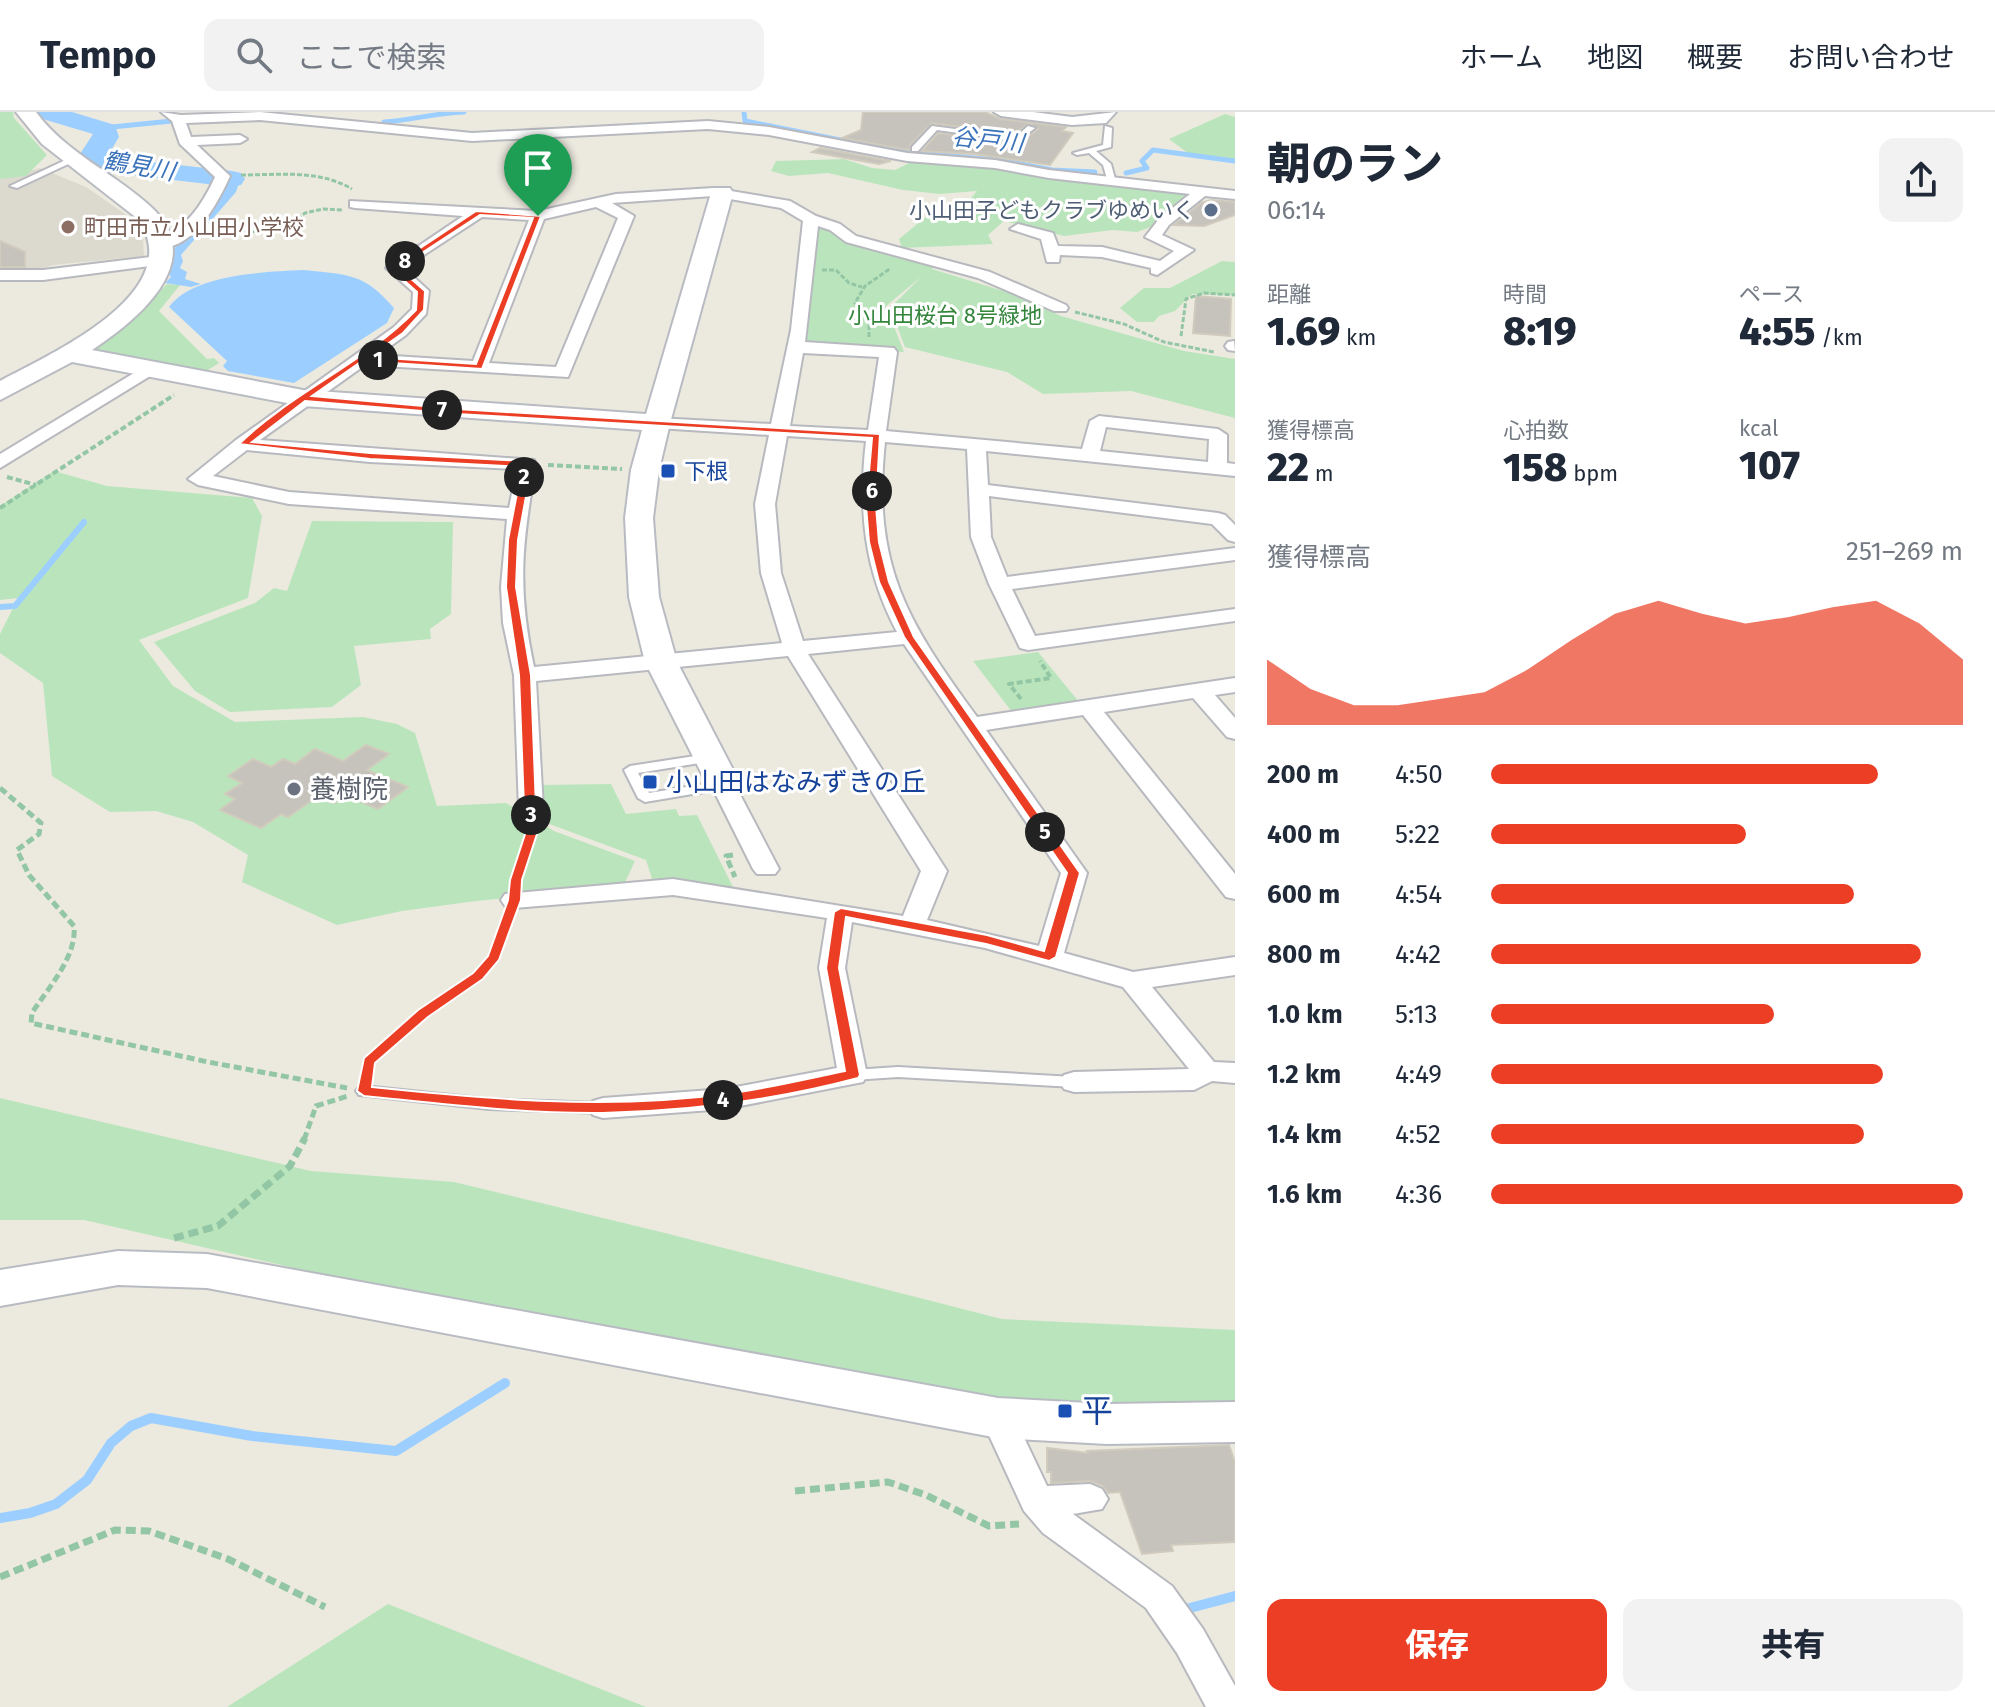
<!DOCTYPE html>
<html lang="ja">
<head>
<meta charset="utf-8">
<style>
  body { margin:0; font-family:"Fira Sans","Noto Sans JP",sans-serif; background:#f2f2f3; color:#1f2937; height:100vh; display:flex; flex-direction:column; font-size:30px; white-space:nowrap }
  * { box-sizing:border-box; margin:0 }
  p { font-size:26px; color:#747a83 }
  .icon { flex:none; width:44px; height:44px; fill:none; stroke:currentColor; stroke-width:2; stroke-linecap:round; stroke-linejoin:round }
  .map { position:relative; flex:1; overflow:hidden }
  .drawer { display:flex; flex-direction:column; background:#fff; width:760px }
  .drawer>* { flex:none }
  .pin { position:absolute; display:grid; place-items:center; width:68px; height:68px; color:#fff; margin:-82px -34px; border-radius:50% 50% 50% 0; rotate:-45deg; box-shadow:0 0 8px #0007 }
  .pin .icon { rotate:45deg }
  .km { position:absolute; width:40px; height:40px; margin:-20px; border-radius:50%; background:#222; color:#fff; font-size:22px; line-height:40px; text-align:center }
  .round { display:grid; place-items:center; flex:none; width:84px; height:84px; border-radius:16px; background:#f2f2f3 }
  .headline { display:flex; align-items:center; justify-content:space-between; height:136px; padding:0 32px }
  h1 { font-size:44px; font-weight:800; line-height:60px }
  .metrics { display:grid; grid-template-columns:repeat(3,1fr); gap:12px; height:136px; padding:8px 32px }
  .metrics div { display:grid; align-content:center }
  .metrics b { font-size:40px; font-weight:800 }
  .metrics small { font-size:22px; font-weight:400 }
  .metrics p { font-size:22px }
  .chart { height:224px; padding:16px 32px }
  .chart p { display:flex; justify-content:space-between }
  .chart svg { width:100%; height:144px; margin-top:8px; fill:#ec3e25; opacity:.7 }
  .button { display:flex; gap:16px; margin-top:auto; padding:16px 32px }
  .button a { flex:1; height:92px; border-radius:16px; background:#ec3e25; color:#fff; font-size:32px; font-weight:800; line-height:92px; text-align:center }
  .button a+a { background:#f2f2f3; color:#1f2937 }
  ul { padding:0 32px; list-style:none; font-size:26px }
  li { display:grid; grid-template-columns:128px 96px 1fr; align-items:center; height:60px }
  li i { height:20px; border-radius:10px; background:#ec3e25 }
  header { display:flex; align-items:center; gap:48px; box-sizing:border-box; height:112px; padding:0 40px; background:#fff; border-bottom:2px solid #e0e1e3 }
  header strong { font-size:38px }
  nav { display:flex; gap:44px; margin-inline-start:auto; font-size:28px }
  .search { width:560px; height:72px; background:#f2f2f3; display:flex; align-items:center; gap:20px; box-sizing:border-box; padding:0 28px; border-radius:16px; color:#747a83; font-size:30px }
  main { display:flex; flex:1; min-height:0 }
  .map>svg:first-child { display:block }
  .education { fill:#dcd9ce }
  .green { fill:#bae5bc }
  .water { fill:#9ccfff }
  .lines { fill:none; stroke-linecap:round; stroke-linejoin:round }
  .stream-far2 { stroke:#9ccfff; stroke-width:5 }
  .stream-far1 { stroke:#9ccfff; stroke-width:6 }
  .stream { stroke:#9ccfff; stroke-width:10 }
  .river { fill:#9ccfff; fill-rule:evenodd }
  .building { fill:#c6c3bc; stroke:#d0cbbd; stroke-width:2 }
  .lane-casing { stroke:#b7b9bf; stroke-width:4 }
  .street-casing { stroke:#b7b9bf; stroke-width:4 }
  .secondary-casing { stroke:#b8bbc2; stroke-width:4 }
  .path-far3 { stroke:#93c6a4; stroke-width:3; stroke-dasharray:5 2; stroke-linecap:butt }
  .path-far2 { stroke:#93c6a4; stroke-width:4; stroke-dasharray:6 3; stroke-linecap:butt }
  .path-far1 { stroke:#93c6a4; stroke-width:5; stroke-dasharray:8 4; stroke-linecap:butt }
  .path { stroke:#93c6a4; stroke-width:7; stroke-dasharray:10 5; stroke-linecap:butt }
  .lane { fill:#fff; fill-rule:evenodd }
  .street { fill:#fff; fill-rule:evenodd }
  .secondary { fill:#fff; fill-rule:evenodd }
  .route { fill:#ec3e25; stroke:#fff; stroke-width:2; fill-rule:evenodd }
  .service-dot { fill:#5c6f8a; stroke:#fff; stroke-width:3 }
  .education-dot { fill:#8d6e63; stroke:#fff; stroke-width:3 }
  .transit-dot { fill:#1a4fb4; stroke:#fff; stroke-width:3 }
  .worship-dot { fill:#6b7280; stroke:#fff; stroke-width:3 }
  .labels { text-anchor:middle; dominant-baseline:central; stroke-width:6; stroke-linejoin:round; paint-order:stroke }
  .far-service-label { font-size:22px; fill:#4e5e75; stroke:#fff; text-anchor:end }
  .far-education-label { font-size:22px; fill:#785e54; stroke:#fff; text-anchor:start }
  .far-park-label { font-size:22px; fill:#33853b; stroke:#fff }
  .far-transit-label { font-size:22px; fill:#164399; stroke:#fff; text-anchor:start }
  .far-water-label { font-size:24px; font-style:italic; fill:#3b73bb; stroke:#fff }
  .transit-label { font-size:26px; fill:#164399; stroke:#fff; text-anchor:start }
  .worship-label { font-size:26px; fill:#5b616d; stroke:#fff; text-anchor:start }
  .near-transit-label { font-size:32px; fill:#164399; stroke:#fff; text-anchor:start }
</style>
</head>
<body>
<header>
<strong>Tempo</strong>
<div class="search"><svg class="icon" aria-label="search" viewBox="0 0 24 24"><circle cx="10" cy="10" r="6"/><path d="M15 15l6 6"/></svg>ここで検索</div>
<nav><a>ホーム</a><a>地図</a><a>概要</a><a>お問い合わせ</a></nav>
</header>
<main>
<div class="map">
<svg width="1235" height="1595" viewBox="0 0 1235 1595">
  <rect width="100%" height="100%" fill="#eceadf"/>
  <path class="education" d="M40,56l46,19 42,29 15,21 1,19 -91,9 -24,8h-29v-94z"/>
  <path class="green" d="M0,0h13l1,6 33,37 -21,21 -26,3z
    M1225,2l10,3v43l-42,-3 -24,-18z
    M844,47l28,9 23,2 14,-7 24,-4 271,31 -40,32 -27,10 -24,-2 -49,6 -60,-15 -16,14 5,9 -91,4 -3,-9 28,-23 43,-17 7,-8 -37,3 -37,-4 -75,-17 -39,3 -18,-5 5,-10z
    M813,108l34,18 91,25 -6,6 81,25 48,22 123,35 51,8v59l-104,-27 -88,3 -36,-22 -102,-25 -15,-39 31,-31 -35,29 18,46 -105,-6z
    M1222,149l13,1v33l-43,-1 -17,17 -16,5 -5,6h-17l-17,-14 24,-20h26z
    M167,172l13,1 -21,26 48,48 7,-1 5,5 -16,10 -110,-23 -1,-4 37,-24z
    M54,359l53,15 145,12 10,18 -14,82 -109,42 34,46 62,36 128,-5 34,7 18,9 22,73 69,-3 48,28 81,30 -12,26 -147,14 -74,10 -65,14 -95,-43 6,-27 -55,-33 -37,-11 -46,1 -58,-36 -9,-93 -43,-30v-19l18,-36 -18,2v-94z
    M312,409l141,1 -2,92 -21,15 1,10 -77,7 7,39 -29,22 -102,5 -35,-21 -41,-49 101,-39 19,-15 13,3z
    M1038,540l41,50 -67,10 -39,-51z
    M611,672l15,30 50,-5 3,7 18,-1 37,74 -55,-11 -26,4 -7,-22 -102,-38 -3,-37z
    M0,986l311,73 143,11 211,51 337,86 233,11v75h-161l-151,-17 -559,-104 -280,-64h-84z
    M388,1492l258,103h-419z"/>
  <path class="water" d="M46,0l50,10 14,8 -8,25 -6,4 7,4 51,4 28,8 59,2 -5,15 -55,63 2,6 -3,7 7,4 -2,7 16,5 -10,3 -26,-4 6,-6 -3,-4 8,-28 18,-13 14,-20 6,-33h-22l-39,-9 -55,-4 -11,-10 10,-11 3,-15z
    M303,158c45,5 60,2 91,38l-7,15 -93,60 -66,-12 -5,-5 4,-5 -58,-54c24,-33 95,-35 134,-37z"/>
  <g class="lines">
    <path class="stream-far2" d="M744,0l1,9 145,29 115,11 47,9 43,2
      M384,10c28,-2 52,-9 80,-10
      M102,16l70,-7
      M1126,61l21,-5 -5,-7 11,-11 82,11"/>
    <path class="stream-far1" d="M0,495l15,-1 69,-84"/>
    <path class="stream" d="M0,1406l30,-5 26,-9 31,-24 24,-37 20,-17 20,-8 101,18 144,15 109,-68
      M1186,1497l49,-13"/>
    <path class="river" d="M33,0h39l43,13 4,12 -12,20 125,14 9,2 4,6 -4,6 -9,2 -142,-17 -12,-13 15,-23 -57,-17z"/>
  </g>
  <path class="building" d="M863,0h122l16,7 65,8 -4,4 11,2 -23,32 -76,-11 -52,-3 16,-18 80,11 20,-15 -9,-6 -14,11 -83,-11 -22,22 -1,5 -67,-12 19,-8z
    M820,36l71,13 -12,3 -67,-12z
    M1211,88l24,2v13l-31,11 -30,-1 27,-22z
    M0,129l25,11v15h-25z
    M1196,184l35,3 -1,37 -37,-3z
    M366,633l23,9 -22,16 41,17 -30,22 -33,-14 -11,8 -16,-7 -30,21 -7,-3 -20,14 -41,-18 15,-11 -10,-5 17,-11 -14,-7 25,-17 18,8 12,-8 12,5 20,-15 28,12z
    M1229,1333l6,17v80l-64,3 2,6 -31,3 -22,-62 -12,1 -5,-7 -13,-5 -39,2v-11h-4v-24l41,5 -1,-2z"/>
  <g class="lines">
    <g class="lane-casing">
      <path id="lane" d="M932,14l84,11 12,-11 7,2 -17,13 -81,-11 -19,21h-6v-4z
        M1105,14l7,2 -1,19 -15,4 15,13 4,15 -4,2 -4,-2 -4,-14 -14,-12 -12,2 -4,-2 30,-8z
        M72,45l7,2 -62,29 -7,-2z
        M708,642l6,4 -2,3 -74,12 11,20 74,-12 5,1 1,3 -1,3 -83,14 -7,-4 -14,-28 6,-4z
        M898,955l176,10 5,1 3,4 -3,4 -5,1 -176,-10 -45,3 -5,-1 -3,-4 3,-4 5,-1z
        M364,974l125,13 114,4 6,1 2,4 -2,4 -6,1 -114,-4 -130,-14 -3,-4 3,-4z"/>
    </g>
    <g class="street-casing">
      <path id="street" d="M161,0l20,3 79,-3 212,21 236,-12 61,6 138,26 88,7 54,10 186,21v8l-30,-3 -36,29 -7,10 32,15 -37,25 -6,-2v-5l-49,-11 -42,-2 -1,7h-12l-6,-23 -31,-10 8,-5 35,9 5,13 44,1 58,14 14,-10 -29,-14 14,-18 31,-25 -141,-16 -54,-10 -88,-7 -138,-26 -61,-6 -236,12 -212,-21 -74,3 5,14 49,-2 7,4 -7,4 -43,2 33,31c-12,27 -39,78 -75,71v-6c30,-10 47,-36 60,-64l-35,-33 -8,-23z
        M994,0h39l39,5 44,-5 -10,11 -34,2 -71,-9z
        M713,76l77,13 26,15 24,8 16,12 134,36 76,33 2,3 -2,3h-12l-76,-33 -132,-36 -16,-12 -12,-4 -13,116 89,6 3,4 -11,79 196,18 8,-28 9,-5 119,13 9,6v28l8,1v12l-249,-25 2,34 230,28 7,2 10,10v17l-7,-2 -16,-16 -223,-28 2,41 16,40 228,-29v12l-223,29 23,47 200,-27v12l-207,29 -8,-2 -31,-64 -18,-47 -4,-88 -82,-7c-13,124 22,179 92,275l258,-39v14l-20,3 20,23v21l-8,-2 -34,-39 -89,14 131,162v25l-9,-2 -143,-182 -97,15 101,143 -23,80 69,19 102,-15v18l-83,12 62,75 21,1v20l-23,-2 -18,9 -120,2 -10,-3 -4,-7 4,-7 10,-3 115,-3 -66,-82 -138,-39 -133,-26 -7,46 22,107 -4,7 -138,27 -122,9 -10,-3 -5,-7 5,-7 10,-3 122,-9 112,-21 -18,-100 8,-50 -154,-23 -159,13 -9,-2 -4,-6 4,-6 168,-15 230,37 18,-45 -133,-215 -252,25 7,128 -3,5h-18l-3,-5 -5,-134 -11,-52 -2,-36 6,-68 -218,-15 -91,-19 -10,-6 48,-39 158,-113 18,-18 1,-17 -27,-24 77,-52 -108,-8 -5,-1v-6l188,10 78,-17zM713,84l68,12 22,13 -12,109 -20,94 -114,-6 -9,5 9,5 112,7 -14,69 6,69 21,70 -248,24c-17,-80 -12,-123 2,-203l-2,-4 -274,-20 105,-75 203,12 66,-161 -22,-13zM596,95l22,11 -62,149 -67,-4 55,-144zM482,105l47,3 -56,141 -95,-6 28,-20 20,-21 3,-23 -25,-23zM803,241l76,4 -11,73 -78,-4zM1106,315l103,12 -1,23 -108,-11zM787,324l79,5c-8,69 -2,129 31,191l-94,9 -22,-68 -6,-69zM247,338l123,12 147,7 -8,39 -220,-16 -76,-16zM904,532l157,229 -22,73 -112,-26 20,-49 -139,-217z
        M159,144l6,2v6l-122,16h-43v-10h43z
        M1234,229l1,10 -7,-1 -3,-4 3,-4z
        M149,252l6,1 3,4 -3,4 -155,95v-14z
        M723,666l8,2 4,5 44,84 -4,5h-18l-4,-5 -42,-84 4,-5z
        M998,1292l12,4 37,78 43,-2 12,5 6,10 -6,10 -29,5 99,72 31,43 32,57v21h-29l-29,-54 -31,-45 -103,-75 -19,-22 -43,-93 5,-10z"/>
    </g>
    <g class="secondary-casing">
      <path id="secondary" d="M16,0h20c30,41 77,60 114,94 61,55 -14,115 -58,144l211,40 343,24 65,-221 3,-5h16l3,5 -63,230 -11,47 -6,48 6,79 18,65 64,123 -6,7 -12,4 -12,-4 -66,-130 -16,-65 -4,-79 6,-48 11,-40 -339,-24 -231,-44 -72,38v-19c48,-26 190,-88 138,-162l-96,-75z
        M118,1139l89,3 791,144 109,6 128,-2v40l-128,2 -109,-6 -791,-150 -89,-3 -118,21v-36z"/>
    </g>
    <path class="path-far3" d="M241,63c38,0 77,-6 111,14
      M244,121l40,-6 21,-14 18,-4 19,1
      M822,158h14l13,13 13,4
      M1075,200l49,12 40,18 50,10
      M1181,224l5,-37 18,-6 31,2
      M869,225v-20l-14,-14 10,-17 26,-18"/>
    <path class="path-far2" d="M548,353l74,4
      M7,365l29,8
      M0,396l174,-113
      M1021,587l-12,-15 42,-6 -11,-17"/>
    <path class="path-far1" d="M0,676l41,35 -2,11 -22,16 12,25 45,51c3,31 -26,62 -42,87l-1,10 177,39 139,26
      M733,743l-7,1 9,21
      M516,770l15,-56
      M367,963c19,-53 77,-64 113,-101 15,-15 21,-36 28,-55
      M304,1028l12,-34 32,-10"/>
    <path class="path" d="M174,1126l44,-12 72,-60 15,-28
      M795,1379l93,-9 38,13 63,31 30,-2
      M0,1465l115,-47 34,1 79,28 97,48"/>
    <use href="#lane" class="lane"/>
    <use href="#street" class="street"/>
    <use href="#secondary" class="secondary"/>
  </g>
  <path class="route" d="M476,99l65,5 -59,153 -120,-8 -50,35 145,13 423,25 -4,72 3,36 10,40 25,55 166,236 -24,84 -7,4 -63,-17 -140,-27 -7,51 21,107 -2,3c-82,22 -170,33 -255,35 -80,1 -160,-9 -239,-17l-7,-5 7,-33 54,-48 55,-37 15,-17 20,-56 2,-20 15,-46 -6,-159 -13,-88 2,-47 14,-73 -152,-8 -131,-15c53,-52 126,-81 177,-134l1,-18 -27,-24zM480,103l53,3 -57,146 -107,-7 34,-24 21,-23 1,-19 -26,-23zM305,289l152,13 415,24 -6,68 3,36 10,40 25,55 163,236 -23,78 -57,-16 -146,-27 -7,4 -8,56 19,103c-40,8 -80,18 -120,23 -118,16 -236,5 -353,-7l3,-24 53,-46 55,-38 16,-19 22,-60 1,-20 15,-46 -6,-159 -15,-88 2,-47 14,-76 -5,-3 -157,-8 -118,-11z"/>
  <circle class="service-dot" cx="1211" cy="98" r="8"/>
  <circle class="education-dot" cx="68" cy="115" r="8"/>
  <g class="transit-dot">
    <rect x="660" y="351" width="16" height="16" rx="4"/>
    <rect x="642" y="662" width="16" height="16" rx="4"/>
    <rect x="1057" y="1291" width="16" height="16" rx="4"/>
  </g>
  <circle class="worship-dot" cx="294" cy="677" r="8"/>
  <g class="labels">
    <g class="far-service-label">
      <text x="1195" y="98">小山田子どもクラブゆめいく</text>
    </g>
    <g class="far-education-label">
      <text x="84" y="115">町田市立小山田小学校</text>
    </g>
    <g class="far-park-label">
      <text x="945" y="203">小山田桜台 8号緑地</text>
    </g>
    <g class="far-transit-label">
      <text x="684" y="359">下根</text>
    </g>
    <g class="far-water-label">
      <text transform="translate(988 28) rotate(6)">谷戸川</text>
      <text transform="translate(139 54) rotate(10)">鶴見川</text>
    </g>
    <g class="transit-label">
      <text x="666" y="670">小山田はなみずきの丘</text>
    </g>
    <g class="worship-label">
      <text x="310" y="677">養樹院</text>
    </g>
    <g class="near-transit-label">
      <text x="1081" y="1299">平</text>
    </g>
  </g>
</svg>
<div class="pin" style="left:538px;top:104px;background:#1e9e55"><svg class="icon" aria-label="arrive" viewBox="0 0 24 24"><path d="M6 21V4h12l-3 4 3 4H6"/></svg></div>
<b class="km" style="left:378px;top:248px">1</b>
<b class="km" style="left:524px;top:365px">2</b>
<b class="km" style="left:531px;top:703px">3</b>
<b class="km" style="left:723px;top:988px">4</b>
<b class="km" style="left:1045px;top:720px">5</b>
<b class="km" style="left:872px;top:379px">6</b>
<b class="km" style="left:442px;top:298px">7</b>
<b class="km" style="left:405px;top:149px">8</b>
</div>
<section class="drawer">
<div class="headline"><div><h1>朝のラン</h1><p>06:14</p></div><a class="round"><svg class="icon" aria-label="share" viewBox="0 0 24 24"><path d="M12 15V3M7 8l5-5 5 5M5 13v7h14v-7"/></svg></a></div>
<div class="metrics">
<div><p>距離</p><b>1.69<small> km</small></b></div>
<div><p>時間</p><b>8:19</b></div>
<div><p>ペース</p><b>4:55<small> /km</small></b></div>
</div>
<div class="metrics">
<div><p>獲得標高</p><b>22<small> m</small></b></div>
<div><p>心拍数</p><b>158<small> bpm</small></b></div>
<div><p>kcal</p><b>107</b></div>
</div>
<div class="chart"><p><span>獲得標高</span>251–269 m</p>
<svg viewBox="0 0 160 44" preserveAspectRatio="none"><path d="M0 44V24L10 33L20 38L30 38L40 36L50 34L60 27L70 18L80 10L90 6L100 10L110 13L120 11L130 8L140 6L150 13L160 24V44z"/></svg>
</div>
<ul>
<li><b>200 m</b>4:50<i style="width:82%"></i></li>
<li><b>400 m</b>5:22<i style="width:54%"></i></li>
<li><b>600 m</b>4:54<i style="width:77%"></i></li>
<li><b>800 m</b>4:42<i style="width:91%"></i></li>
<li><b>1.0 km</b>5:13<i style="width:60%"></i></li>
<li><b>1.2 km</b>4:49<i style="width:83%"></i></li>
<li><b>1.4 km</b>4:52<i style="width:79%"></i></li>
<li><b>1.6 km</b>4:36<i style="width:100%"></i></li>
</ul>
<div class="button"><a>保存</a><a>共有</a></div>
</section>
</main>
</body>
</html>
